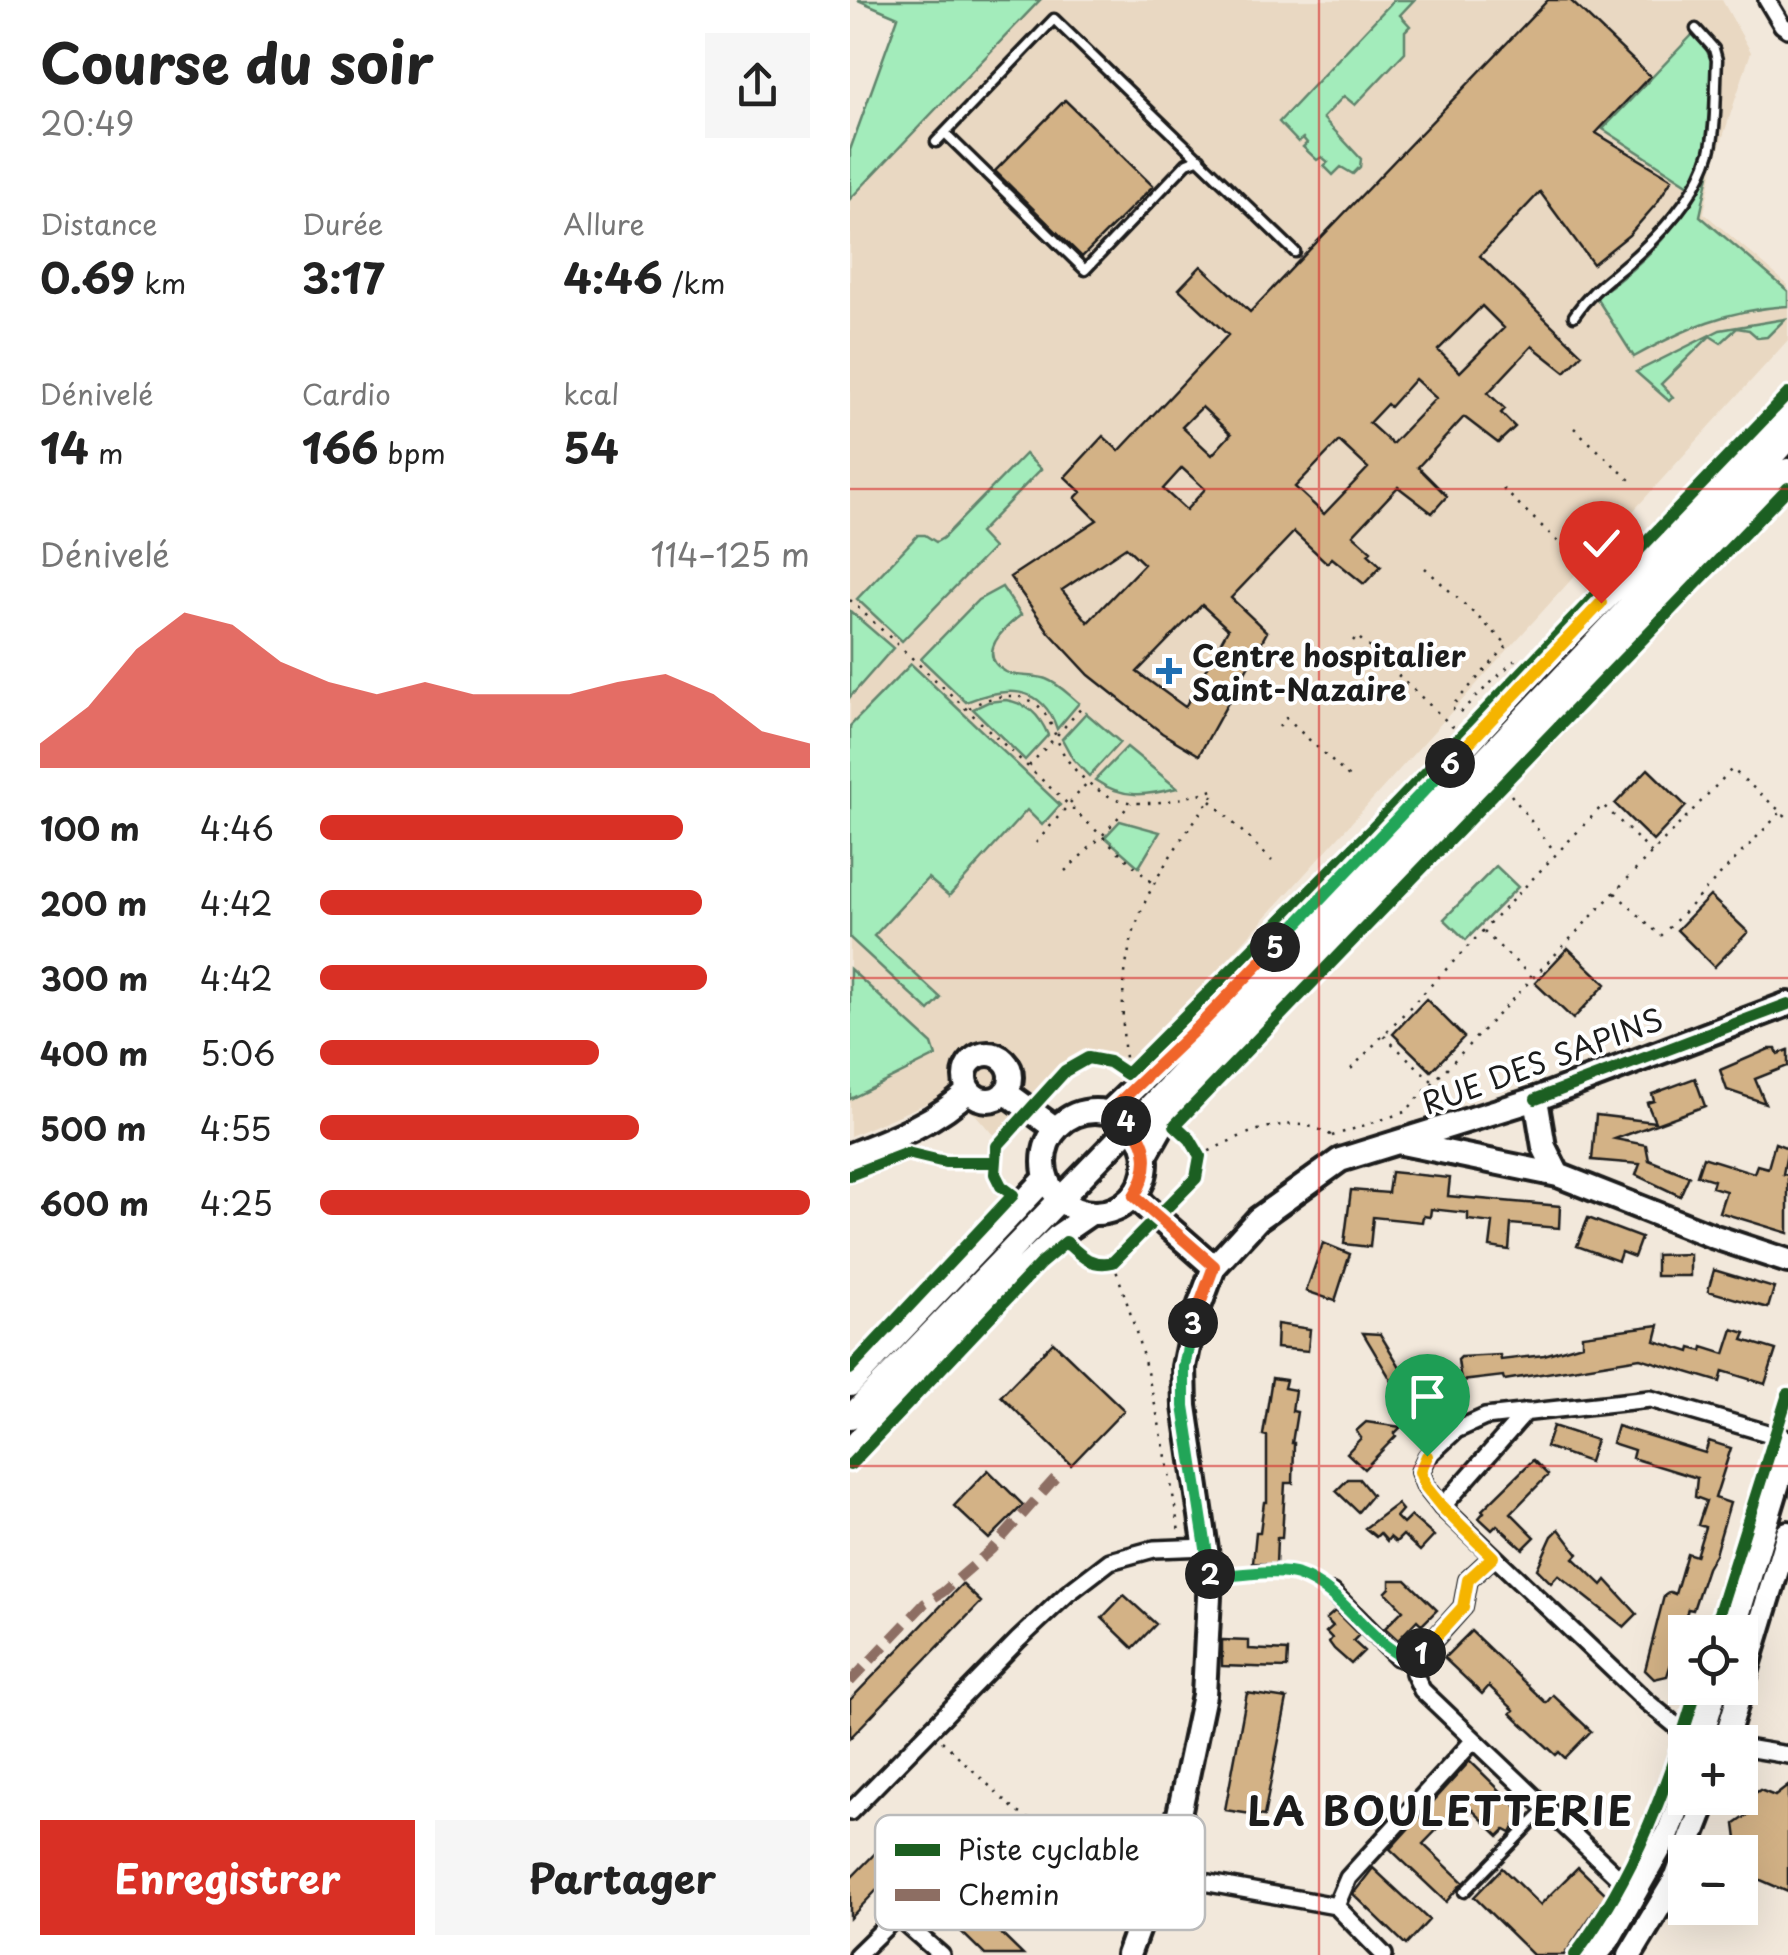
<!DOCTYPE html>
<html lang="fr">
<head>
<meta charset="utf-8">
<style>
  body { margin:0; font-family:"Playpen Sans",sans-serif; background:#f6f6f6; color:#222; height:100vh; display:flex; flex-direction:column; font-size:38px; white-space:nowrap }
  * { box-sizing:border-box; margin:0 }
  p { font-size:32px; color:#767676 }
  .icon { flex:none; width:55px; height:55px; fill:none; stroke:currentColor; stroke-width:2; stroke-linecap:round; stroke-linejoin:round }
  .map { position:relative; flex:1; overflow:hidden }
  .panel { display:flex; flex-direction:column; background:#fff; width:850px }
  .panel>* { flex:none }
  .fabs { position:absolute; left:818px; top:1615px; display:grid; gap:20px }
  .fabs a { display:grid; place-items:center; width:90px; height:90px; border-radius:0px; background:#fff; box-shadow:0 10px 40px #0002; font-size:50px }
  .pin { position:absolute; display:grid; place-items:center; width:85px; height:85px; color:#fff; margin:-102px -42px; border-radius:50% 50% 50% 0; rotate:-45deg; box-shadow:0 0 10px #0007 }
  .pin .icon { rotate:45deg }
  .km { position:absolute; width:50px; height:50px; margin:-25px; border-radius:50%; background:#222; color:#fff; font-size:28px; line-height:50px; text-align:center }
  .round { display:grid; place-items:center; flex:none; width:105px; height:105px; border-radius:0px; background:#f6f6f6 }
  .summary { display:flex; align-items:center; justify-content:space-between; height:170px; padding:0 40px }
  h1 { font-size:55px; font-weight:700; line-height:75px }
  .stats { display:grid; grid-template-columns:repeat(3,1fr); gap:15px; height:170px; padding:10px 40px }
  .stats div { display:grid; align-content:center }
  .stats b { font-size:42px; font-weight:700 }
  .stats small { font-size:28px; font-weight:400 }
  .stats p { font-size:28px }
  .chart { height:280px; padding:20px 40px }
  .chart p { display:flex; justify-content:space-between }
  .chart svg { width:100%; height:180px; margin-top:10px; fill:#d93025; opacity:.7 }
  .button { display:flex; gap:20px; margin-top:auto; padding:20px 40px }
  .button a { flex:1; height:115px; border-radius:0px; background:#d93025; color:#fff; font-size:40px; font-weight:700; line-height:115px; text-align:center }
  .button a+a { background:#f6f6f6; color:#222 }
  ul { padding:0 40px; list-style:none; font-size:32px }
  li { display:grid; grid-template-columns:160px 120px 1fr; align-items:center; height:75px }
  li i { height:25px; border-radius:12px; background:#d93025 }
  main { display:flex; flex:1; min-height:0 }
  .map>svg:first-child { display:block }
  .built { fill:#e9d8c2 }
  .green { fill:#a3ecbb; stroke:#60846c; stroke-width:2.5 }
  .building { fill:#d3b286; stroke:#1c1c1c; stroke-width:2.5; fill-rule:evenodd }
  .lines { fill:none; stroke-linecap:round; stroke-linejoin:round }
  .lane-casing { stroke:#1c1c1c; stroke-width:15 }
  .street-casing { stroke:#1c1c1c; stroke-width:22 }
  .secondary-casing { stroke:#1c1c1c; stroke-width:30 }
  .path { stroke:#1c1c1c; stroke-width:2.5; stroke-dasharray:2.5 8; stroke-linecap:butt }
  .lane { stroke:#fff; stroke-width:8 }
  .street { stroke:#fff; stroke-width:15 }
  .secondary { stroke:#fff; stroke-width:22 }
  .quiet { stroke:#8d6e63; stroke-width:10; stroke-dasharray:20 10; stroke-linecap:butt }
  .cycleway-casing { stroke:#fff; stroke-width:19 }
  .cycleway { stroke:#1b5e20; stroke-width:12 }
  .split-1-casing { stroke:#fff; stroke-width:20 }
  .split-2-casing { stroke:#fff; stroke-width:20 }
  .split-3-casing { stroke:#fff; stroke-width:20 }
  .split-4-casing { stroke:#fff; stroke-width:20 }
  .split-5-casing { stroke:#fff; stroke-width:20 }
  .split-6-casing { stroke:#fff; stroke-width:20 }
  .split-7-casing { stroke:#fff; stroke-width:20 }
  .split-1 { stroke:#f5b400; stroke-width:12 }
  .split-2 { stroke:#22a559; stroke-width:12 }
  .split-3 { stroke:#22a559; stroke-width:12 }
  .split-4 { stroke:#f0652b; stroke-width:12 }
  .split-5 { stroke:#f0652b; stroke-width:12 }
  .split-6 { stroke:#22a559; stroke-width:12 }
  .split-7 { stroke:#f5b400; stroke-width:12 }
  .grid { fill:none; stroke:#d62828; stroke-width:2.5; stroke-opacity:0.55 }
  .poi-dot { fill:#1f6fb2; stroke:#fff; stroke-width:4 }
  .labels { text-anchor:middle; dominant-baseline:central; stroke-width:8; stroke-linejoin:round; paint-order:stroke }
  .poi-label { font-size:30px; font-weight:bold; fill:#1c1c1c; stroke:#fff; text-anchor:start }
  .street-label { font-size:30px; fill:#1c1c1c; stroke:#fff }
  .district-label { font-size:40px; font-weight:bold; letter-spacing:2.5px; fill:#1c1c1c; stroke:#fff }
  .key { fill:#fff; stroke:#bbb; stroke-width:2.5 }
  .key-label { font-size:28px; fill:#1c1c1c }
</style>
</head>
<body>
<main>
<section class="panel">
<div class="summary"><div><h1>Course du soir</h1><p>20:49</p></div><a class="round"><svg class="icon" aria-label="share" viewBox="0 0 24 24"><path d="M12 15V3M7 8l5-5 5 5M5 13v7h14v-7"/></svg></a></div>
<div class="stats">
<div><p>Distance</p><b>0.69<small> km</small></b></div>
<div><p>Durée</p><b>3:17</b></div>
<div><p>Allure</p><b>4:46<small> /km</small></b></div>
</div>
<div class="stats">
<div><p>Dénivelé</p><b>14<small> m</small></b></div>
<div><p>Cardio</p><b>166<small> bpm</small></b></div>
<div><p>kcal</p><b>54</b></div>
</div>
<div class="chart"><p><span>Dénivelé</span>114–125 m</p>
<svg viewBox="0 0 160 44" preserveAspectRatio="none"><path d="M0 44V38L10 29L20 15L30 6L40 9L50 18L60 23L70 26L80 23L90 26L100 26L110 26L120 23L130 21L140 26L150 35L160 38V44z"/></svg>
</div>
<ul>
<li><b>100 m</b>4:46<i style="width:74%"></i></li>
<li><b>200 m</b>4:42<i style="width:78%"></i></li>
<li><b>300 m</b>4:42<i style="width:79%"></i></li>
<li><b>400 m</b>5:06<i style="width:57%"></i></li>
<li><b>500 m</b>4:55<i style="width:65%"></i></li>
<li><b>600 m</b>4:25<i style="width:100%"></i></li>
</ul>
<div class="button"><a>Enregistrer</a><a>Partager</a></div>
</section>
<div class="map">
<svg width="938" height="1955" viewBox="0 0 938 1955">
  <rect width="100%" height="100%" fill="#f2e8db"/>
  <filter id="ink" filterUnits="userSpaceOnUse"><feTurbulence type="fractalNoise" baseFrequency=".01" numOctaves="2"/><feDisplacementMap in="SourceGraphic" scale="20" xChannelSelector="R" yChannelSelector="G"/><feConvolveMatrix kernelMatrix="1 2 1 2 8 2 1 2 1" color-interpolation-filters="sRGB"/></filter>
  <g filter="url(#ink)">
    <path class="built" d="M190,0h682l29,52 -37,112 -10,49 84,72v55l-599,662 -57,57 -33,-7 -27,9 -77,76 -20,-23 -34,-17 -91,39v-937z"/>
    <path class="green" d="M8,0h182l-190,199v-49l48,-133z
      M544,0h20l-14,15 10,11 -5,5v21l-50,53 -11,-9 -21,22 38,41 -1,8 -7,7 -12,-7 -8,8 -9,-9 4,-4 -6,-5 -5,3 -14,-13 4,-4 -4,-5 -5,4 -19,-20z
      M843,34l13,15 5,11c-2,39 3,92 -22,125l-86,-56z
      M860,170l-10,46 88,75v15c-62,4 -100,21 -154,51l-38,-60c54,-37 82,-71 114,-127z
      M935,319l-18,18 -9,1 -9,-8 -12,-2 -16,15 -11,-7 -49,48 12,13 -4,4 -33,-29 84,-42z
      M175,454l16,15 -62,64 14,15 -91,93 -45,-42 61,-64h7l11,7 7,-4z
      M152,587l19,28c-16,12 -47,39 -15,57 12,6 28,2 40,7 13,5 23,16 33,24l-22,26c-15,-46 -53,-42 -91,-27l-45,-43 57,-59z
      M0,611l43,37 -43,49z
      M61,664l149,141 -18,20 -15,-15 -78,86 -21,-18 -54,58 67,62 -12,13 -79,-73v-212z
      M156,700c22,4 33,14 42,35l-23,25 -52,-51 15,-7z
      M236,713l34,29 -31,34 -16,-17 -11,-20z
      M277,747l50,41c-31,8 -54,11 -82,-8z
      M270,821l40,11 -21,35 -34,-30z
      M646,866l22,21 -52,53 -22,-21z
      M0,969l82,75 4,12 -86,43z"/>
    <path class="building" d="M698,0h22l80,76 -54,57 76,46 -15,24 -28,32 -36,29 -53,-72 -60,64 102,98 -17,18 -33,-26 -44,47 17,16 -4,4 14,14 -17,16 -34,-26 -46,50 29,29 -15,17 -34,-26 -45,48 18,16 -3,3 13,12 -17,18 -32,-26 -5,5 -33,-31 -22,23 -41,43 36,34 -68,123 -37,-22 -73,-58 -40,-43 -39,-55 87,-57 -22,-22 6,-6 -16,-15 38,-41 16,15 109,-116 -49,-46 22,-23 49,46zM632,306l22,22 -44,44 -22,-22zM565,379l21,19 -44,46 -23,-21 18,-19 3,3zM352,407l29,27 -19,21 -30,-28zM489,441l29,27 -44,46 -29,-27zM332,468l23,21 -19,21 -23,-21zM276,547l18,17 -56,58 -26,-32zM352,605l26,24 -43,78 -48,-35z
      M215,100l88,86 -71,71 -87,-86z
      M798,769l38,37 -33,35 -38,-37z
      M860,896l38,36 -34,35 -37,-37z
      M718,948l38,36 -33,35 -38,-36z
      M576,999l38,38 -33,34 -38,-37z
      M919,1049h7l2,5 10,-4v16l-33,13 10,24 -38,-13 -7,-20z
      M845,1078l10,28 -90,33 31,6 3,15 40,16 -9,20 -44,-21 4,-11 -48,-4 4,-45 59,7 -8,-19 7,-2 -2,-7z
      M925,1143l13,5 -5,26 5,1v58l-69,-21 7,-21 -14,-4 2,-7 -17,-5 6,-18 51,16 3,-8 11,3z
      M541,1172l59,6 -2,18 112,10 -1,22 -48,-4 -2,26 -19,-3 3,-24 -25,-3v-7l-37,-4 -1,8 -7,-1 -1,6 -49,-5 -3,30 -26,-3 7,-54 37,3z
      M738,1218l53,20 -7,19 -13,-5 -3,9 -41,-15z
      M473,1243l27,11 -15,47 -29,-10z
      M840,1254v22h-34v-21z
      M864,1270l60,18 -6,20 -60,-17z
      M427,1324l33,5 -2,22 -32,-3z
      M809,1325l-4,16 35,11 1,-4 11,3 1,-4 22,7 8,-25 13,4 -3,7 33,10 -11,34 -42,-13 -3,11 -80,-24 -136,22 -1,-4 -42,5 -3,-21 3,-3 39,-2 1,5 43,-5 38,-11v-9z
      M513,1333l17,1 31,51 16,-16 16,15 -31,31z
      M203,1342l71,68 -53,55 -70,-69z
      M422,1378l14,2 -2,8 11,2 -3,21 5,1 -5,31h2l-1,40h-8l-3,55h-5l-1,27 -23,-2 3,-31h4l4,-30h3v-66l-4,-1z
      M516,1422l35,5 -7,7 2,2 -32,33 -17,-16 14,-15 -5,-7z
      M703,1426l43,14 -7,22 -43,-15z
      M767,1426l88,27 4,-12 22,7 -16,50 15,5 -15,51 -8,14 -14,42 -5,-1 -21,67 -13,3 -9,-9 19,-74 6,-4 5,2 12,-41 9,3 9,-29 -7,-2 8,-24 -11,-4 2,-19 -65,-20 2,-8 -22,-7z
      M683,1460l15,15 -37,38 24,24 -12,12 -26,-24 -5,5 -13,-12 5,-6 -2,-2z
      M138,1470l35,35 -34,34 -35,-33z
      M498,1479h11l13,16 -14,17 -22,-21z
      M547,1504l5,6 -6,7 7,7 8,-8 23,20 -14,15 -17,-16 -7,7 -6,-5 -3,4 -7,-8 -4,4 -11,-9z
      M709,1529l19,25 -4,4 28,27 4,-5 31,34 -13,13 -66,-52 -7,8 -14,-14 15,-33z
      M540,1580h16l31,30 -15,15 -5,-5 -19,20 -13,-12 18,-18 -17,-18 4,-4z
      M112,1584l19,18 -131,136v-38z
      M274,1595l32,29 -23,24 -31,-30z
      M485,1611l24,24 -6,6 11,10 -13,13 -17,-15 -5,-7 3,-4 -6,-6 7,-6 -7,-7z
      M621,1631l75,72 7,-8 38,36 -26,27 -6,-6 -3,3 -39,-36 -6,-6 3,-3 -25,-24 -7,8 -38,-36z
      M372,1640l27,1v8l39,2 -1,17 -65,-2z
      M397,1693l40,6 -23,117 -39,-6z
      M620,1761l52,51 -11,21 -6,-3 -6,6 -35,-34 -41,42 40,38 -17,20 -56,-53z
      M938,1786v106l-48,-21v-19h-22l19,-13 -2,-15 13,-9 -2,-16 14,-9 15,6z
      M46,1832l19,18 -65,68v-39z
      M728,1867l28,27 -42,61h-31l-59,-58 28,-29 38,37z
      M523,1868l56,52 -23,25 -53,-51z
      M99,1883l74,72h-38l-54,-53z"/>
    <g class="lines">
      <g class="lane-casing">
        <path id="lane" d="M95,133l140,137 102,-107 13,-5
          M86,142l118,-123 241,233
          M724,316c20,-30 41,-40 66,-64 29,-27 59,-61 70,-100 7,-28 5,-63 7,-92l-3,-11 -18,-20
          M614,1892l81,-83"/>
      </g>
      <g class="street-casing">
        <path id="street" d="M917,0l15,25 6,4
          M592,1507l84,-95
          M643,1557l-25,23 -5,27 -42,47 -7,19 8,17 194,185 25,8
          M483,1593l64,64 21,6
          M858,1739l-28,-10 -34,-28 -204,-194 -16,-20 -6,-15 7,-15 29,-27 29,-13 165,-18 138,40
          M890,1747l48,8
          M0,1812l168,-172 49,-46 43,-33 44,-12 54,-2
          M309,1874l177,32 48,49
          M486,1906l12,-28 126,-138
          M7,1955l40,-39 44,39"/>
      </g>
      <g class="secondary-casing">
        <path id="secondary" d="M115 1077a23 23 0 1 1 46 0a23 23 0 1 1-46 0Z
          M155,1092l51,37
          M686,1099l8,48 14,28
          M194 1162a51 51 0 1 1 102 0a51 51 0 1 1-102 0Z
          M259,1112l92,-88 245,-256 89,-98 253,-254
          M552,1143l156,32 157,62 73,24
          M296,1154l21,-37 302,-316 27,-23 292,-308
          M0,1155c41,-16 87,-33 119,-65
          M283,1196l81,71
          M0,1385l196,-207
          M0,1417l631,-654 307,-324
          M0,1450l76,-86 95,-93 38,-36 32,-22
          M883,1632l55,-182
          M850,1742l16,-54
          M875,1742l63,-209
          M836,1852l21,-54
          M278,1955l50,-136 26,-124 6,-118 -25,-171 -1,-39 9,-44 21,-56 44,-48 82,-59 196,-61 252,-95
          M746,1955l12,-15 60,-106 17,-45
          M780,1955l47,-78 8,-22"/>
      </g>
      <path class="path" d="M724,428l60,56
        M653,489l66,63
        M575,568l83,77 -57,62 7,7 58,-55
        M0,600l302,283
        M503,641l4,-5 99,94
        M119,708c22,-14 60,-20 76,6 10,15 13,34 24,48 10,14 26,28 42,35 33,14 72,1 106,-8
        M429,727l7,-9 65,61
        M179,766l56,-62
        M661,795l44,57
        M361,801l61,60
        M186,843l51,-60
        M215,871l35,-33 31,-35
        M765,893l46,43 120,-124
        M634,932l48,45
        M534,1036l48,45
        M276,1068c-14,-129 17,-179 92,-279
        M501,1069l252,-264 49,48
        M482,1136l73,-24 327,-343 56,49
        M350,1156c40,-21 90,-47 132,-20v6
        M263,1262c32,87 52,179 66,270
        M928,1421l10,-27
        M380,1576l65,-3 24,13
        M92,1741l73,69 34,22 89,35
        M821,1772l8,-26"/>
      <use href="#lane" class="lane"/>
      <use href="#street" class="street"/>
      <use href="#secondary" class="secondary"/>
      <path class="quiet" d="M0,1682l75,-79 18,-11 49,-43 65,-73"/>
      <g class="cycleway-casing">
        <path id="cycleway" d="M686,1099l252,-95
          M0,1175l57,-22 38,9h50
          M0,1369l163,-174 -12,-9 -6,-12 2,-28 68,-75 23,-13 21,4 18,12 246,-246 415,-434
          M0,1465l190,-201 26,-22c15,14 25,25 47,20l83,-84 4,-22 -10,-17 -15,-14 613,-637
          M863,1632l75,-238
          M725,1955c61,-81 93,-171 122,-267"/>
      </g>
      <use href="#cycleway" class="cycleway"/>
    </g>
  </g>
  <g class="lines" filter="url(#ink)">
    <g class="split-1-casing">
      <path id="split-1" d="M571,1653l42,-46 5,-27 25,-23 -51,-50 -16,-20 -6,-15 7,-16"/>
    </g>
    <g class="split-2-casing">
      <path id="split-2" d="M360,1574v3c23,-1 68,-9 88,-2 50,17 71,74 120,88l3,-10"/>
    </g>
    <g class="split-3-casing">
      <path id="split-3" d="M343,1323l-9,44v39l26,168"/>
    </g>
    <g class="split-4-casing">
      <path id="split-4" d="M276,1121c25,20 25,49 8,75l80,70 -21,57"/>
    </g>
    <g class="split-5-casing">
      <path id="split-5" d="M276,1121l-17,-9 92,-88 74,-77"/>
    </g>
    <g class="split-6-casing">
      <path id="split-6" d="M425,947l175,-184"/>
    </g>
    <g class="split-7-casing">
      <path id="split-7" d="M600,763l151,-160"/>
    </g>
    <use href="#split-1" class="split-1"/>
    <use href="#split-2" class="split-2"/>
    <use href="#split-3" class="split-3"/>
    <use href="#split-4" class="split-4"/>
    <use href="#split-5" class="split-5"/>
    <use href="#split-6" class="split-6"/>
    <use href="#split-7" class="split-7"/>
  </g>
  <path class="grid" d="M469,0v1955M0,489h938M0,978h938M0,1466h938"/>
  <path class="poi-dot" d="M314 656h10v10h10v10h-10v10h-10v-10h-10v-10h10z"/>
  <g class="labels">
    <g class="poi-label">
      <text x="342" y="654">Centre hospitalier<tspan x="342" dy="34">Saint-Nazaire</tspan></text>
    </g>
    <g class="street-label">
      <text transform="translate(692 1060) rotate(-20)">RUE DES SAPINS</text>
    </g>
    <g class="district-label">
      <text x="591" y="1809">LA BOULETTERIE</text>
    </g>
  </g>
  <rect x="25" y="1815" width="330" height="115" rx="15" class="key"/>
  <rect x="45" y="1844" width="45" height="12" fill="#1b5e20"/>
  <rect x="45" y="1889" width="45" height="12" fill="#8d6e63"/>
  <g class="key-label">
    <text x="108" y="1860">Piste cyclable</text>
    <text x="108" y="1905">Chemin</text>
  </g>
</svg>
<div class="fabs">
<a><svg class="icon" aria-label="locate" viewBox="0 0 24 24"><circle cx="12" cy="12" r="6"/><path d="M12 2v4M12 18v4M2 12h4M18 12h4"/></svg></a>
<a>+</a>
<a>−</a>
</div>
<div class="pin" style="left:577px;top:1456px;background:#1e9e55"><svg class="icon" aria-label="arrive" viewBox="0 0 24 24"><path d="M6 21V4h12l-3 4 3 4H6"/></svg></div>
<div class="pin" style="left:751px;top:603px;background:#d93025"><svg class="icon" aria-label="check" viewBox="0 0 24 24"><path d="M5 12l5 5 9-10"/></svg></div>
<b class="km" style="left:571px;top:1653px">1</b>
<b class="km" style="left:360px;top:1574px">2</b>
<b class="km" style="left:343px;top:1323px">3</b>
<b class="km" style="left:276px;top:1121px">4</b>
<b class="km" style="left:425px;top:947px">5</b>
<b class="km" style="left:600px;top:763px">6</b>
</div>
</main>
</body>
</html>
